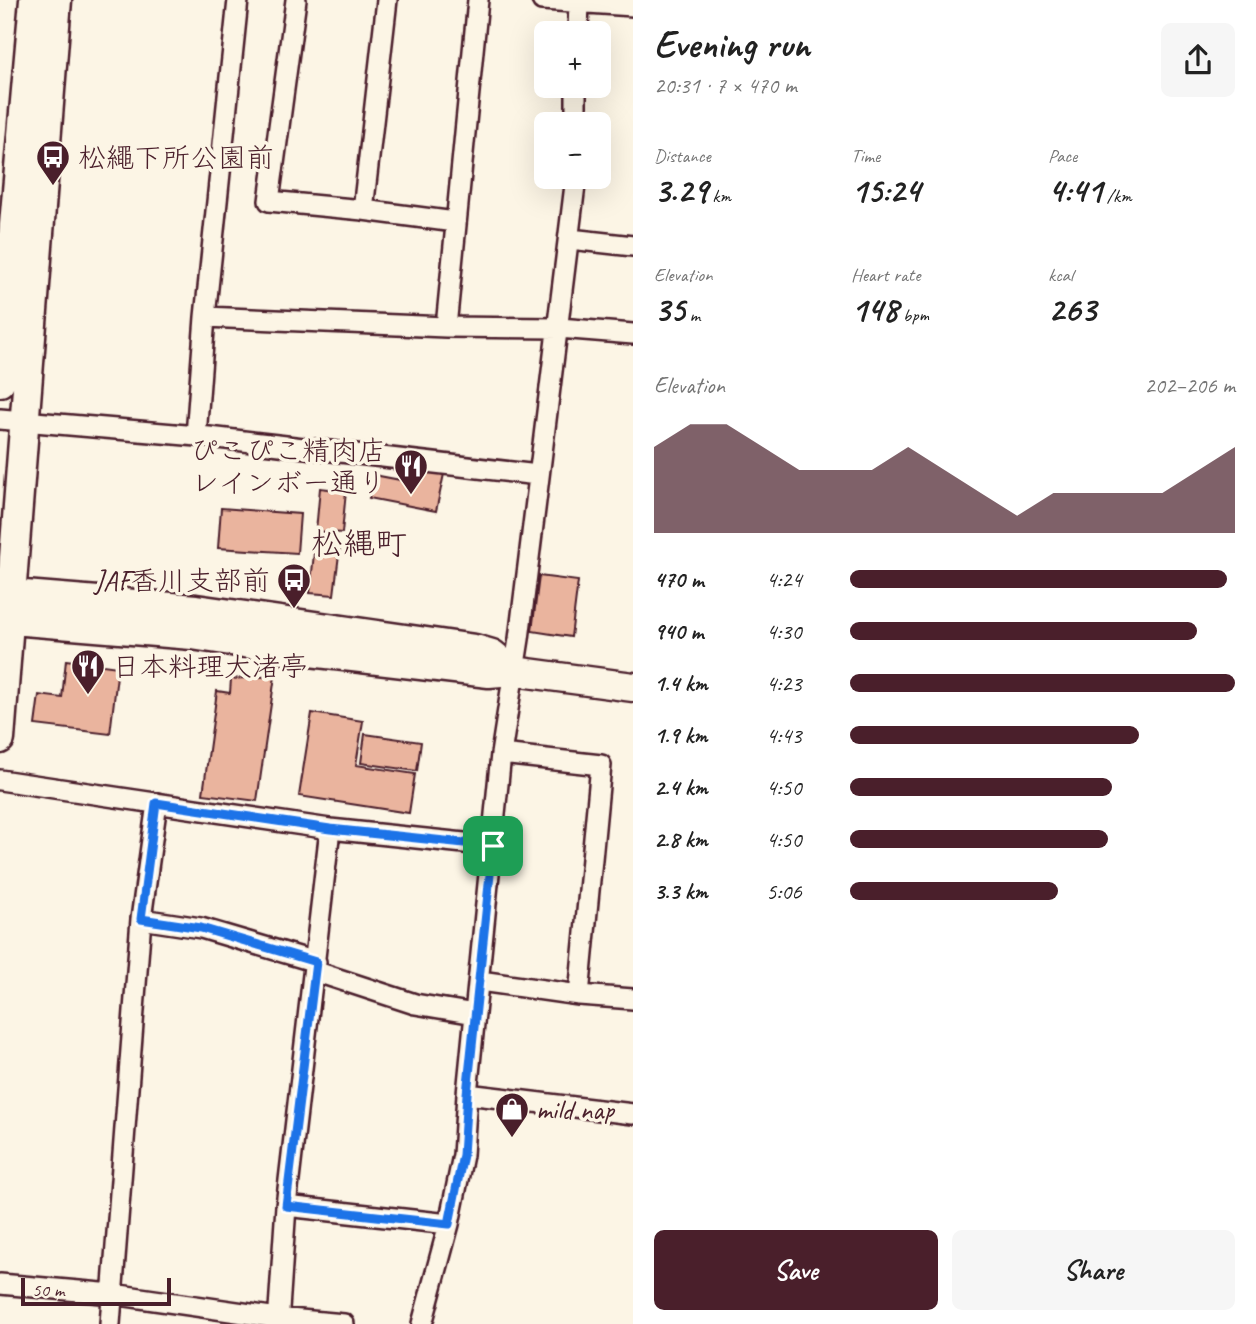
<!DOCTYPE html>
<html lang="en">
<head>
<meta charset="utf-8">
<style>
  body { margin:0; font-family:Caveat,"Klee One",sans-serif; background:#f6f6f6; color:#222; height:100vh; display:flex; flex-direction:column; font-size:26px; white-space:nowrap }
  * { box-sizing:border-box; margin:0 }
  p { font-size:23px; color:#767676 }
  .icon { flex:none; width:38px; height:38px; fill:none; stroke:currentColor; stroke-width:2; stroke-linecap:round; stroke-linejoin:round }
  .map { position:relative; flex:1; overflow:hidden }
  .sheet { display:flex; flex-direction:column; background:#fff; width:623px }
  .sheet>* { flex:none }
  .controls { position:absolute; left:534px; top:21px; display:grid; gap:14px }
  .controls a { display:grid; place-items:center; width:77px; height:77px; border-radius:10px; background:#fff; box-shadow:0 7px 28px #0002; font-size:35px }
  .scale { position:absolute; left:21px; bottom:18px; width:150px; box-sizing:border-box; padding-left:7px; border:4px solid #4a1f2b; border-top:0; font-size:19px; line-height:24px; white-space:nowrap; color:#4a1f2b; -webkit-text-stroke:5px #fcf5e5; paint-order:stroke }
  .pin { position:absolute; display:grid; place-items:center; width:60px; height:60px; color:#fff; margin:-30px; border-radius:14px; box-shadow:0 4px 10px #0006 }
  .round { display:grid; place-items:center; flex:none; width:74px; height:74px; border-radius:10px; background:#f6f6f6 }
  .headline { display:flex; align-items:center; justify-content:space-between; height:119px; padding:0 21px }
  h1 { font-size:38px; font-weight:800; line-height:52px }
  .figures { display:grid; grid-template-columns:repeat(3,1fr); gap:10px; height:119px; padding:7px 21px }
  .figures div { display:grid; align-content:center }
  .figures b { font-size:35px; font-weight:800 }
  .figures small { font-size:19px; font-weight:400 }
  .figures p { font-size:19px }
  .chart { height:196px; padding:14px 21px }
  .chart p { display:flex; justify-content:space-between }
  .chart svg { width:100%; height:126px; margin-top:7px; fill:#4a1f2b; opacity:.7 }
  .cta { display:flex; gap:14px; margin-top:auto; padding:14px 21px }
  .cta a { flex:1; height:80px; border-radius:10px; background:#4a1f2b; color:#fff; font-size:28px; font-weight:800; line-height:80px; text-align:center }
  .cta a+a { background:#f6f6f6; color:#222 }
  ul { padding:0 21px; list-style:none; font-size:23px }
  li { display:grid; grid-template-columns:112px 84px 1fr; align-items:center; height:52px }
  li i { height:18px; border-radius:9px; background:#4a1f2b }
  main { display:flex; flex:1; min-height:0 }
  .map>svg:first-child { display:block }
  .building { fill:#eab49e; stroke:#4a1f2b; stroke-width:2 }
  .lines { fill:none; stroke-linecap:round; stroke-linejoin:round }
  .street-casing { stroke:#4a1f2b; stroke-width:24 }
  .secondary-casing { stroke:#4a1f2b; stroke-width:33 }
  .street { stroke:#fcf5e5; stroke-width:19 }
  .secondary { stroke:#fcf5e5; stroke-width:28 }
  .route-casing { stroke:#fff; stroke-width:14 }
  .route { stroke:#1a73e8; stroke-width:9 }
  .labels { text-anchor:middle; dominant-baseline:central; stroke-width:7; stroke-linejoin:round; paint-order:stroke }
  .poi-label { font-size:28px; fill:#4a1f2b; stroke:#fcf5e5; text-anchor:start }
  .quarter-label { font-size:32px; fill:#4a1f2b; stroke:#fcf5e5 }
</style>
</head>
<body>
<main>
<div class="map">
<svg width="633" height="1324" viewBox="0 0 633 1324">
  <rect width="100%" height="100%" fill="#fcf5e5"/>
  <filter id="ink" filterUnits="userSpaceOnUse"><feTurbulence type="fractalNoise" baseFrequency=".0143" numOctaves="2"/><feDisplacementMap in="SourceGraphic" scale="14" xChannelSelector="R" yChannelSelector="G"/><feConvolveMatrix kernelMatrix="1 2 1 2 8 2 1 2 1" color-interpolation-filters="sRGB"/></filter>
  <g filter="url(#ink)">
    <path class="building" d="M419,469l25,5 -8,37 -67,-13 5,-23 42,8z
      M320,488l26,3 -4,42 -26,-2z
      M221,508l79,6 -3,39 -79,-5z
      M315,543l25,3 -6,49 -24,-2z
      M539,576l39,5 -7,56 -39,-6z
      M66,660l52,7 -8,67 -75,-9 4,-30 23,3z
      M275,676l-18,125 -54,-7 14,-103 13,2 1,-14z
      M312,713l51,8 -7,44 59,9 -6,39 -110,-17z
      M365,734l56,8 -4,29 -56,-8z"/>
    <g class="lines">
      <g class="street-casing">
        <path id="street" d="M296,0l-27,201 94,9 92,12
          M542,0l91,6
          M578,33l1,-33
          M576,124v-38
          M363,210l24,-210
          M570,239l63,7
          M205,317l241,10 113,1 74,6
          M446,327l32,-327
          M0,419l209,18 329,38
          M196,436l9,-119 33,-317
          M501,754l100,11 -22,230
          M0,780l330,49 163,17
          M141,919l60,9 115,34
          M314,971l101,33 60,10
          M480,981l99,14 54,4
          M467,1094l166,20
          M286,1206l163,18
          M0,1284l113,10 165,24 66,6
          M110,1324l31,-405 16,-116
          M278,1324l8,-118 44,-377
          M422,1324l27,-100 14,-69 4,-61 34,-340 18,-115 57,-462"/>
      </g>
      <g class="secondary-casing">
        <path id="secondary" d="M0,382l34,-382
          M0,593l196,16 279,40 17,5 21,17
          M0,619l192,16 84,13 213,25 24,-2 120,16
          M0,739l57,-739"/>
      </g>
      <use href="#street" class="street"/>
      <use href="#secondary" class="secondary"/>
    </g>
  </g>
  <g class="lines" filter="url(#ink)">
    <g class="route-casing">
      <path id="route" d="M156,803l174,26 163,17 -26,248 -4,61 -14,69 -163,-18 30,-244 -115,-34 -60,-9z"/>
    </g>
    <use href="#route" class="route"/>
  </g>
  <defs>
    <g id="bus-pin" transform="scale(1.75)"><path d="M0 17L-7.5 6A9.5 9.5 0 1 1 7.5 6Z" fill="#4a1f2b" stroke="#fcf5e5"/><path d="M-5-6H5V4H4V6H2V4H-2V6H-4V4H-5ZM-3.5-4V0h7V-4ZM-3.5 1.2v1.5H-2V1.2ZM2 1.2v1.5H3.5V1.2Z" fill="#fff"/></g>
    <g id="restaurant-pin" transform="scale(1.75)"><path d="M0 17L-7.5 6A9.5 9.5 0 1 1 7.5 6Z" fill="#4a1f2b" stroke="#fcf5e5"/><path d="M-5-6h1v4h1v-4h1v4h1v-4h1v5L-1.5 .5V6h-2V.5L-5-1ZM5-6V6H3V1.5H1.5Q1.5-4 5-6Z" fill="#fff"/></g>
    <g id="shop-pin" transform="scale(1.75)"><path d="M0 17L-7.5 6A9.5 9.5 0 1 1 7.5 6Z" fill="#4a1f2b" stroke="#fcf5e5"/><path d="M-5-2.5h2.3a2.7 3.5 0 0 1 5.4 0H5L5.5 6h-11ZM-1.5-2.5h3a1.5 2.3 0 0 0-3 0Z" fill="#fff"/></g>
  </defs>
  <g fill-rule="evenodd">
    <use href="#bus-pin" x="53" y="157"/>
    <use href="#restaurant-pin" x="411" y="466"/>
    <use href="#bus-pin" x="294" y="580"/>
    <use href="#restaurant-pin" x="88" y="666"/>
    <use href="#shop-pin" x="512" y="1109"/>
  </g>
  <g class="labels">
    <g class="poi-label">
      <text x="78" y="157">松繩下所公園前</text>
      <text x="386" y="450" text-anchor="end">ぴこぴこ精肉店<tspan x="386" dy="32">レインボー通り</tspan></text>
      <text x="270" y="580" text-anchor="end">JAF香川支部前</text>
      <text x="112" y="666">日本料理大渚亭</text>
      <text x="536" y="1109">mild nap</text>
    </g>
    <g class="quarter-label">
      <text x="359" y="543">松縄町</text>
    </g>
  </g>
</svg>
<div class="controls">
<a>+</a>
<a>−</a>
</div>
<div class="scale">50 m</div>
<div class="pin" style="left:493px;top:846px;background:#1e9e55"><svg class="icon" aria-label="arrive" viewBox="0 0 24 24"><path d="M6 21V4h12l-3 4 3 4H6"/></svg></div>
</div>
<section class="sheet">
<div class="headline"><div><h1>Evening run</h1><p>20:31 · 7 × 470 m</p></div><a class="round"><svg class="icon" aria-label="share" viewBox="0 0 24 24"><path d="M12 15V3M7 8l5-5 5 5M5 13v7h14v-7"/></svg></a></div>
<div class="figures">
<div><p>Distance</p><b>3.29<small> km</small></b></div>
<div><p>Time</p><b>15:24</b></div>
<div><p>Pace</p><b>4:41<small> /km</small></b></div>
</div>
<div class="figures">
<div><p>Elevation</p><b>35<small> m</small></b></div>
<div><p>Heart rate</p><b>148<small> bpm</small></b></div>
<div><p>kcal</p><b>263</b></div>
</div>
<div class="chart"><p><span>Elevation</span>202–206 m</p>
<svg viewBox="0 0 160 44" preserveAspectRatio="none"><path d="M0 44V14L10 6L20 6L30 14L40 22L50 22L60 22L70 14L80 22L90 30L100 38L110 30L120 30L130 30L140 30L150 22L160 14V44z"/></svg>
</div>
<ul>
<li><b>470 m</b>4:24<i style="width:98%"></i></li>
<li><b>940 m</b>4:30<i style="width:90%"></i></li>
<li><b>1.4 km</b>4:23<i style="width:100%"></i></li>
<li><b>1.9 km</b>4:43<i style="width:75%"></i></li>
<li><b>2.4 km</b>4:50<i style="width:68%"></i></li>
<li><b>2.8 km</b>4:50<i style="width:67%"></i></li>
<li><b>3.3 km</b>5:06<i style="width:54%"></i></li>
</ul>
<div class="cta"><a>Save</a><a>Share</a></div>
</section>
</main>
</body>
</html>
